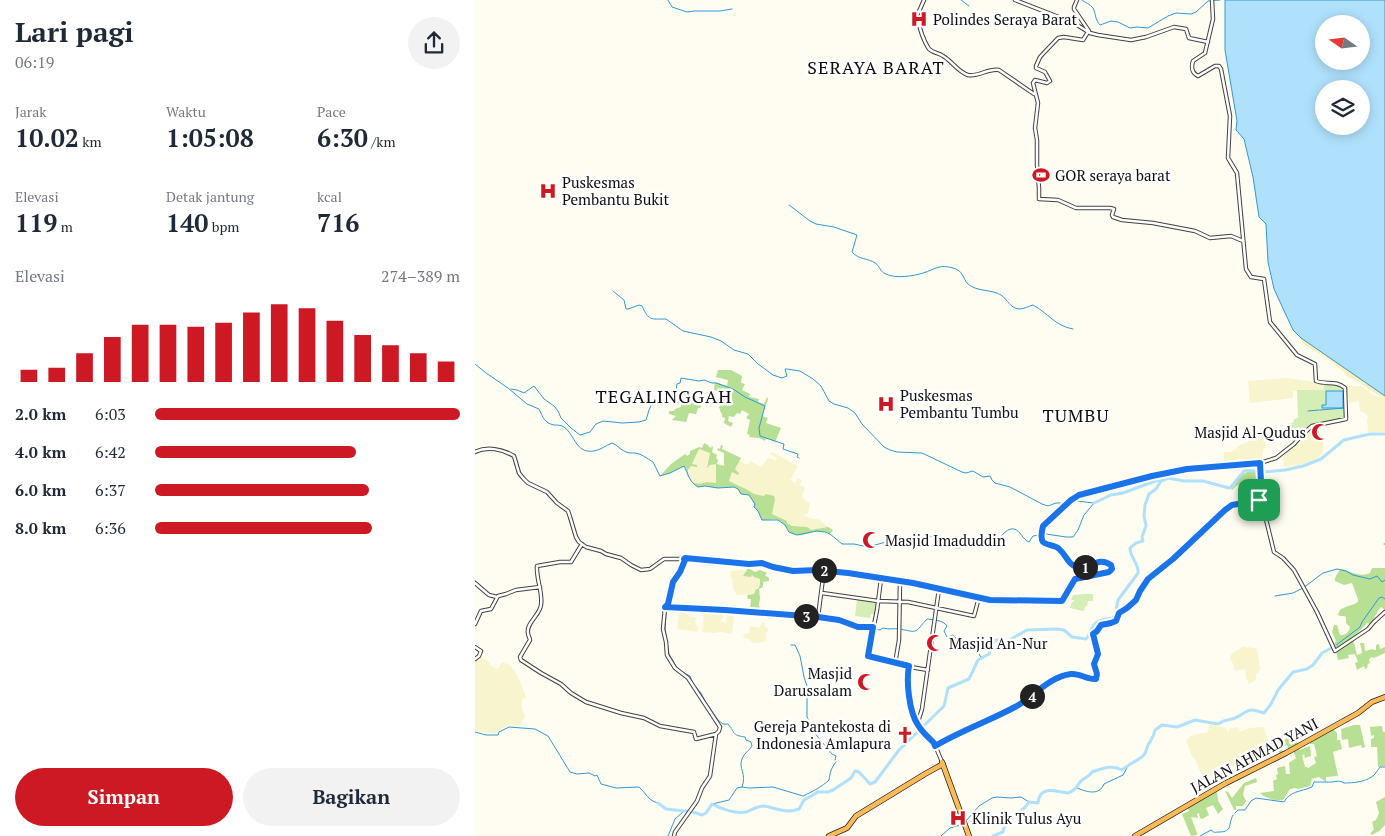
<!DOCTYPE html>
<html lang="id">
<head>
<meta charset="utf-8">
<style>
  body { margin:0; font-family:"PT Serif",serif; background:#f2f2f3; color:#1f2937; height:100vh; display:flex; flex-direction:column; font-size:19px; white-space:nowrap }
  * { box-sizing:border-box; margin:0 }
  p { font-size:16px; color:#747a83 }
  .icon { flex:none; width:28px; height:28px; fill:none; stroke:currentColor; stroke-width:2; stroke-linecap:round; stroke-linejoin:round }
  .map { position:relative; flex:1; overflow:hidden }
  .side { display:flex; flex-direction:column; background:#fff; width:475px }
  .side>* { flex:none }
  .needle { width:32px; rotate:284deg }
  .tools { position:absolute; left:840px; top:15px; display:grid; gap:10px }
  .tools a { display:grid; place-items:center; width:55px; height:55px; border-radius:50%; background:#fff; box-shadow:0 2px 12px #0003; font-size:25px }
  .pin { position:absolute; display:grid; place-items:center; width:42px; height:42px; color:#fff; margin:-21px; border-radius:10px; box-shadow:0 2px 8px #0006 }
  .km { position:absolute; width:25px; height:25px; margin:-12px; border-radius:50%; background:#222; color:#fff; font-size:14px; line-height:25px; text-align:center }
  .round { display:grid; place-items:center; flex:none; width:52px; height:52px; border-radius:26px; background:#f2f2f3 }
  .headline { display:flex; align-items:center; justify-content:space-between; height:85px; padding:0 15px }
  h1 { font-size:28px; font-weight:800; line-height:38px }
  .figures { display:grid; grid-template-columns:repeat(3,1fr); gap:8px; height:85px; padding:5px 15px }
  .figures div { display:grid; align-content:center }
  .figures b { font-size:25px; font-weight:800 }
  .figures small { font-size:14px; font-weight:400 }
  .figures p { font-size:14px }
  .chart { height:140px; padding:10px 15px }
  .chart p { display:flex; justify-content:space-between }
  .chart svg { width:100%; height:90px; margin-top:5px; stroke:#cd1924; stroke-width:6 }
  .cta { display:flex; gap:10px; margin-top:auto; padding:10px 15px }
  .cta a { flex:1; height:58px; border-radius:30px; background:#cd1924; color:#fff; font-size:20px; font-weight:800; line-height:58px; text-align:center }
  .cta a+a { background:#f2f2f3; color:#1f2937 }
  ul { padding:0 15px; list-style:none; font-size:16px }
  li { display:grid; grid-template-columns:80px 60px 1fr; align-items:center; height:38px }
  li i { height:12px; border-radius:6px; background:#cd1924 }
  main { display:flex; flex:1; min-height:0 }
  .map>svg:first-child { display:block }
  .farmland { fill:#f8f4ce }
  .green { fill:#d4eeb6 }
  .forest { fill:#b7e094 }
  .sand { fill:#ffefb9 }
  .water { fill:#b0e1fc; stroke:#3099da; fill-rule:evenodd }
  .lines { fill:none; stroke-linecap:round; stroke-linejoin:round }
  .stream { stroke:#3099da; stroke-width:1 }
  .river { stroke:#b0e1fc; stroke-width:3 }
  .tertiary-casing { stroke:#424242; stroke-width:4.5 }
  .trunk-casing { stroke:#202020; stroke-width:6 }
  .tertiary { stroke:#fff; stroke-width:2.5 }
  .trunk { stroke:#ffba58; stroke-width:4.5 }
  .route-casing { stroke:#fff; stroke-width:10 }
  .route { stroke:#1a73e8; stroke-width:6 }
  .labels { text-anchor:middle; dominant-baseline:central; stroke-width:5; stroke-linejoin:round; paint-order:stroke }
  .poi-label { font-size:15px; fill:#0f0f0f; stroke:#fff; text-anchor:start }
  .street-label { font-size:15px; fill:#0f0f0f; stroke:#fff }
  .quarter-label { font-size:18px; letter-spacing:1px; fill:#0f0f0f; stroke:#fff }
</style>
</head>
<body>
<main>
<section class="side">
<div class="headline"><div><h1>Lari pagi</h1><p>06:19</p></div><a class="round"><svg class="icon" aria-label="share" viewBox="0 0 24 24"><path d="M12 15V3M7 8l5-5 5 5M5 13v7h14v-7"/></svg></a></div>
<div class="figures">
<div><p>Jarak</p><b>10.02<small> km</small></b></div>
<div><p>Waktu</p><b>1:05:08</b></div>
<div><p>Pace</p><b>6:30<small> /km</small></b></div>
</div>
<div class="figures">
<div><p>Elevasi</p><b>119<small> m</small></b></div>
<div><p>Detak jantung</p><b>140<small> bpm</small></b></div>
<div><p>kcal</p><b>716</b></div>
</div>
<div class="chart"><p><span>Elevasi</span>274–389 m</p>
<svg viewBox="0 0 160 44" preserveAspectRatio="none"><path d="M5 44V38M15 44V37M25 44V30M35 44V22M45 44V16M55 44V16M65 44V17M75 44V15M85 44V10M95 44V6M105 44V8M115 44V14M125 44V21M135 44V26M145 44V30M155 44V34"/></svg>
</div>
<ul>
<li><b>2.0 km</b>6:03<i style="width:100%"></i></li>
<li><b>4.0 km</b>6:42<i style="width:66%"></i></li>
<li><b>6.0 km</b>6:37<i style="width:70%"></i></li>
<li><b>8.0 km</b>6:36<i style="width:71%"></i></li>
</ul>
<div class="cta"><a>Simpan</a><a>Bagikan</a></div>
</section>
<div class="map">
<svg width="910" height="836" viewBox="0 0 910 836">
  <rect width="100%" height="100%" fill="#fffcf1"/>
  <path class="farmland" d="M813,378l26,4 2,2h8l1,6 -32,1v7l-43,5 -2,-22z
    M871,384l2,2h13l12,9 12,4v33h-17l-1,-13 2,-2 -4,-4 -5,-2 -1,-10 -9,2 -3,-10v-5l-3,-3z
    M835,430l3,3h2l1,2 3,-1 4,2v17l-4,4 -8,4 -12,4 -15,2 -1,-11 19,-15 -1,-1z
    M790,435v14h-2l-1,10 -10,1v2l-12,1 -1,-3 -15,1v-9h7l5,-3 4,-4 8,-3 1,-3 5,-1v-2z
    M224,449l12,4 -4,14 8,-4 -4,-1 1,-4 5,2 -1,24 -9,-2 -3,2 -13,-2 -3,-5 1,-9 3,-3z
    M297,452l26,14 -8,14 5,3 3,-5 4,2 -2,5 5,3 -3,8 4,5 4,2 -2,10 -3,2 -6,-1 14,5h5l10,8 -17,3 -4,-3 -15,-1 -5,-3v-2l-16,-7 4,-15 -21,-5 -15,-9 -10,-4 3,-9 7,1 -4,-4 4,-8 9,4 2,-4 11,6 7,-9 8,2 1,-2 -7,-4z
    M267,570l4,1 -2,5 8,-1 3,2 5,2v5l-6,10 -18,1v-2l-3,-4 -1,-11 -2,-1 1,-6z
    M204,613h7l3,3 7,2 -1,6 3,2v6l-21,-3z
    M229,613l20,1 -3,7 5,3 1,-9 7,1 -2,18 -11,-2 -7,1 -12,-1z
    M288,621l2,5 4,4 -3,2v4l1,1 -3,5 -12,1 -3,-4 -6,-2 1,-3 5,-1 1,-7 9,2z
    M769,646l4,2 2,-1 7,2 3,19 -2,5 -2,1v6l-7,4 -3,-6 -1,-9 -10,2 -3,-10h-2l1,-7z
    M6,657l8,5 2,4 7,3 4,-7 8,3 7,10 9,22 -4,3v8l3,9 -4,8h-13l-6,3 -6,6 -21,-3v-70z
    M741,724l1,3 4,-1 5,2 2,5 1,-4 9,-2 2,5 9,-4 15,-1 9,31 -15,8 -1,-4 -3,1 2,4 -3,1 -2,-8 3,-1 -4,-6 -7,2 3,11 -6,2 1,6 -1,1 -2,-3 -7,-6 -8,3 2,5 -4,4 3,5 -2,1 -5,-4 -3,-6 -7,4 -7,-7 -4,-10 -5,-7 -5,-14 5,-4 10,-3h6l1,-4h2l-1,-2 1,-2z"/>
  <path class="green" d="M849,384h13l7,4 1,31 -31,6 -20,18 -2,-2v-7h-6v-10l7,-1 1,-4 4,-1 -1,-28h27z
    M610,594h8v7h-5l-1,5h-2l-1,5 -14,-3 2,-6h2v-2h-3l2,-5z
    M382,599l20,3 -2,12h-4l-1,4 -15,-2z"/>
  <path class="forest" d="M243,370h13l11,6 -1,7 4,1 -3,6 8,4 -1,3 10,2 -1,3 6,2 3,-7 1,2 -6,17 6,2 -2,5 15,5 -6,14 -9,-4 -1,3 -6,-3 -10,-1 1,-2 -3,-1 3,-14 -4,-2 3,-4 -7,-4 -2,4 -3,-1 -3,4 -5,-1 -1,5 5,2 -2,4 -7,-4 1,-5 -3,-1v-3l-2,-3v-2l-1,-1 2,-5 4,1 1,-3 -7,-4 2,-4 -7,-3 1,-8 12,4 1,-6 -12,-3z
    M204,393l10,1 1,-1h2l-1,7h2v4l4,-1v-2l6,1 -3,6h-2l-2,6 -7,-1 -3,9 -14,-2 4,-4 -7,-2v-3h5l1,-2 6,-2v-3l-4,-1 3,-5z
    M229,443l4,2v1l3,2 1,-2 1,1 -1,5 5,3 -1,3 2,2 -1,4 7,2v-13l-7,-3 1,-2 2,1 1,-4 2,1 -1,3 19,9 -6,11 4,4 -1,2 -6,-3 -3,9 17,8 8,5 10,2 2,-2 8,2 1,3 -3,15 15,7v2l5,3 15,1 4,3 17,-3 5,3 -3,4c-16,-7 -23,3 -35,1 -9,-2 -9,-13 -17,-15 -5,-2 -11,1 -16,0l-4,-9 -4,-4v-3l-5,-9 -8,-1 -3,-5 -4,-2 -16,1 -13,-2 -7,1 -7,-5c5,1 10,3 15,0l10,1v-19l-6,1 -3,3 3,-15 -11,-4 -7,15 5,1v2l-6,-1 -3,4v7l-3,-10 -1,-1 -14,7 -10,3 11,-12 14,-10 2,2 3,-2v-3l9,-4 3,1z
    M772,472h13v12l-16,3 -2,-4 -6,3 -4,4 -1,-1c7,-5 8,-14 16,-17z
    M273,568l7,4 5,-2 7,3 -2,2 4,3v3l-6,1v5l-4,2 1,9 -1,7 2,7 -11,-1 1,-12h-3l-1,-4 7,-1 2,-5h2l2,-5v-5l-6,-2 -2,-2 -1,2 -8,-1z
    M897,568h13v42l-4,-3c-5,5 -6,12 -11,17l-3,-1c-9,10 -17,18 -29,24h-3l-1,-3 2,-3 -4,-9 2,-7h3l3,10c5,1 9,-3 10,-8l-4,-4v-6l-2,-1h-4l-2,-1 2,-5c5,-4 12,-4 18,-8v-3l-6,-16 -8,2 -9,-4c-1,-3 4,-10 6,-12 11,2 18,9 29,4z
    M878,639l4,16 5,-2 -2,-10h4l1,8 8,-2 1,1h2v-5l3,-1 1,5 5,-2v6l-11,5 -2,-1 -3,2 1,4 -2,1 -1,4 -2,1 -1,-3 -7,4 -2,-7 3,-1 -3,-8 -7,1 1,3 -11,2 -2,-9z
    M879,725h6l5,22 -3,1 -1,-3 -12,3 -1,-9 -6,1 -1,-11z
    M907,726l1,6h2v34l-7,1 -1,-20h-6v-8l3,-1v-3l-3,1 -1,-9z
    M857,728l5,5v7h3l2,9 -9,3 5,24 -12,1v5l-7,-5 -7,2 -2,7 -12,3 -3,-1 -5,1 -7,11c-7,1 -19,-2 -23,-7l14,-2 -1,-10 4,-2 -1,-4 2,-1 -1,-6 8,-2 1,8h4l-1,-11 7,-5 -3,-7 3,-2 -2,-3 -6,3 -1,-4 -6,4 2,3 -3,1 -2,-2 -7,2 -2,-10h8l9,-4v-3h7l5,8 1,6 11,-4 1,10 -6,2 -1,-4 -2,1 3,12h2l1,1 8,-5 -2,-6 3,-1 -3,-12h-4l-1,-3z
    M781,778l1,4 -12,4 -2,9 3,6 -3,5h-7v4h-2l-9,-19 3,1 4,6 12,-15z
    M742,790l1,11 5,8 -5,5 -5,-9 -7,3 3,7 -7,4 -2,-1 -1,-5 -2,1 1,4 -7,-1 6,16v2l-6,1 -9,-22 7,-3 -2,-4z
    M910,797v28l-6,6 -7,4 -2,-1 4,-5 -2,-7 4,-2 3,-7 -3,-11z"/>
  <path class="sand" d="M826,338l84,58v3l-15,-9 -10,-8 -12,-5 -4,-5 -16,-13 -26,-16z"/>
  <path class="water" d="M750,0h160v396l-84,-58 -8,-8 -19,-41 -6,-27 -2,-38 -7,-7 -6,-40 -9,-38 -8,-9 1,-9 -12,-71zM849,24h37v37h-37zM849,89h37v37h-37z
    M851,391h17v17h-21v-3h4z"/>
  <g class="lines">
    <path class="stream" d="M193,0l4,7 15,5 7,-1h26l12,-2
      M486,0l8,6
      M607,0c4,3 8,4 11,8 3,6 2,12 7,17l11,-4 7,1 12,6 7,-1 11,1 20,-12 8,-3 15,1 5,-2 12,-11 12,-1
      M314,205l21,16 6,3 18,3 23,8 -5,17c7,8 16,6 23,11 5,3 5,9 11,11 9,5 28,2 37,-1 13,-4 16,-9 30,-5 11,3 9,10 15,16 9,8 23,5 33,11 7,5 9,13 18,14 5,0 10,-3 14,-4 15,8 22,21 40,24
      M0,364l11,9 22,15 19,16 12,5c4,8 5,14 15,16 2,0 5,0 8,1 13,6 12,28 32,25 7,-1 12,-6 18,-8 6,2 8,7 14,9 4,2 9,0 13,2 2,0 12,7 14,8l7,14 10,-3 14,-7c4,7 5,16 14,21l7,-1 13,2 16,-1 4,2 3,5 8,1 6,9 -1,3 4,4 4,9h16l7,5 4,7 8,3 20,-4 8,1 5,2 12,10h12l14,3 25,-7h16l25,-4 13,6 8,6h3c10,-2 24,-1 33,-4 8,-2 14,-17 23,-15 6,1 9,11 15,13l4,-6 13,-2 20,3h7l5,-7 6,-15 10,-12 -17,-2 -10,4 -5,-2h-6l-8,3 -6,-2 -32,-17 -15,-4 -3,-3 -2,-4 -7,1 -10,-6 -7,2 -4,-1 -40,-19 -25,-1 -7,-2 -6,-3 -22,-23 -7,-11 -7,-5 -14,-4 -5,-3 -8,-15 -8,-7 -13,-8 -13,-2h-2l2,7 -5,2 -9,-3 -15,-11 -10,-10 -14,-4 -13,-9 -10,-4 -28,-6 -17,-12c-16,0 -17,2 -24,-13l-3,-1 -11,4h-2l-2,-9 -11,-9
      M36,389l6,1 7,3 10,-7 10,13 10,7 4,5 3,7 10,10 9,7 10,-3 6,-8 7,-3 19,2 17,-1 7,-2 3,-10 4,-9h3l5,-7h12l3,-4 1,-6 3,-1 1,-5 18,3 5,-1 8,3h4l17,6 12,8 20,9 -6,22 1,8 24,8 -1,5 15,5 -1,3 2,1
      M845,410l24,-2
      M833,411l11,-1
      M909,544h1
      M800,596l18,-3 10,-5 20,-15 14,-4 9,2 7,4 17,4 7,-3 5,6 3,-2
      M191,612l-1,17 4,25 8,14
      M384,628l17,1 4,1 3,-2c6,2 11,0 17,1 19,4 14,4 27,-10 7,1 16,1 20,7l-3,5 3,6 6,-2 8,9 14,1 5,11 3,2
      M316,645h4l5,11 4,21 3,9v31l10,19 15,18 4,2 -1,4
      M860,646l25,-19 2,-5 17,-24 3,-1 3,2
      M205,671l10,5 3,8 8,9 4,8 13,19 5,4h5c8,9 3,11 17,13l1,3 5,2 1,4c-3,5 -8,7 -10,13 -4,9 5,15 0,28l-5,1 -8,12 -17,4
      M0,732l11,3h12l1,-3 10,-5 26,2 13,7 22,36 7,2 12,-1 6,3 2,-1 4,9 15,4 23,-1c7,6 9,14 19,16
      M267,787l7,1 24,-1 30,9c9,-4 20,-10 26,-16 1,-7 2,-12 7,-18
      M602,788c10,4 22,8 27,-4l19,-9 6,-11
      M760,813l3,-3h7l6,-9 5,-3 28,4c6,-11 16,-10 28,-15l2,-5c4,0 9,0 13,0 7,1 11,-3 17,1 9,0 24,-1 31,-9 2,-2 3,-5 5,-7h5
      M491,821l13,-15 13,-8 5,-1 14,1 10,-1 8,5
      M193,836l7,-17 8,-7
      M466,836l9,-8 14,-4
      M725,836l11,-6c6,4 1,2 8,2 14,0 9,-8 14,-17"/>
    <path class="river" d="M619,503l17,-8 12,-2 35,-13 3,1 7,-3 16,3h19l26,7 2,-1 14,-17 19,2 21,-2 18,-4 18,-7 23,-19 26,-6h15
      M183,803l8,6 27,3 9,3 4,-2 6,-9c9,5 24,10 34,8 6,-2 11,-6 18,-6 12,2 22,8 35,3l5,-9 14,-8h10l5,-2 18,-12 4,-7 4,1 11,12 5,-2 24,-32 45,-44 4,-18 21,-9 9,-19 11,-6 3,-12 5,-2 5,2h4l21,-12 30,-1 7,1 8,7 14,2c5,-5 4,-9 8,-14 4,-6 13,-6 19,-7l3,-7 2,-11 20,-27c1,-10 -8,-15 -8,-25l6,-5 7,-2 -1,-4 4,-11 -2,-10 1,-11 4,-11 7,-5 5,-8
      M518,836l10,-4c1,-13 19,-18 26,-30l9,1c2,-19 18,-11 30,-10 7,-2 8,-6 13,-12 4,-4 8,-4 11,-9 10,-3 20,-8 30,-2 7,-6 15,-9 21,-14 4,-4 3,-7 5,-11 4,-7 5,-6 7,-15l7,-5 15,2 18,-7 23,4c9,-6 13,-3 19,-7 5,-2 9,-7 15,-7 4,0 8,2 12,3l7,-9 7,-14 15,-18 14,-3 6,-4 9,-12 13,-7"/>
    <g class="tertiary-casing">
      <path id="tertiary" d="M449,0l-7,16c2,10 6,24 12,33 4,4 10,4 14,7 9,5 15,16 25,19 11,2 20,-7 31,-5l35,24
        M540,0l59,23 16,10 8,2 33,5 15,-3 28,-10 12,2 3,9 19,4
        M602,0l-3,7v2l15,22
        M613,32l-5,8 -19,-3 -6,1 -18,19 -4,9v2l9,4 5,9 -3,2 -12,-3 -2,3 5,20 -3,25 2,12v25l2,23v11l19,1 18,8h34l4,1 -2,6 1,2 9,3 31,3 42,8 15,7 21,-2 12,5
        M0,452c12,-6 27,-3 39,4l5,17 4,5 5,5 19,9 10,11 11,8 2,6 6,20 3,5 7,5 15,4 5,3 15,4 10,7 10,5 9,-1 14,-10h20l1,1
        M785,464l3,43 11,45 9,6 11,12 23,42 18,39 33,-22 6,-7 11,-10
        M107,544l-11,18h-11l-23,4c-1,13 6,26 4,39 -1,10 -15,18 -13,28 0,3 2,5 2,7l-10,17 1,3 20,13 20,11 10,9 15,9 35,11 23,5 16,8 34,6 2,7 20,-5
        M211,559h15l48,5 13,-1 11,4 20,4 24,-1 31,3 65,10 77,17 72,1 14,-23 33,-6 3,-4 -2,-4c-14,-7 -19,4 -30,3 -12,-1 -14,-13 -23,-20 -4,-3 -10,-3 -14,-6l-1,-8 1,-7 31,-29 11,-4 67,-17 35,-7 73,-6 16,-5 18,-14 10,-11 8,-7 34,-7 -1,-31c-9,-8 -19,-3 -29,-7l-1,-17 -18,-9 -27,-33 -6,-43 -13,-2 -5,-8 -9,-96 -9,-15 2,-42 -9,-47 -2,-3h-4l-17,10c-6,-3 -7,-9 -5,-15l12,-8 8,-34 -1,-19
        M406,579l-4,31 -9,46 31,9 29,5
        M0,583l14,12 8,2
        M347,593l56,8 30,1 66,14 4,-15 1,-3
        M193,608h-3l-2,21 3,13 1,13 8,13 13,10 32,49 -1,4 -3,3 -6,42 -8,12 -5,13 -22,31 -1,4
        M193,608l57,2 99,8 17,3 14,6h19
        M193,608v-3l5,-23 12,-21
        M343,617l6,-47
        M0,624l6,-13 10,-2 7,-13 8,-2 10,-4 24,-3
        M0,647l6,4 -2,5 -4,3
        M420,664l4,-24 1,-59
        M434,666l-1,20 4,27 5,12 18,20 7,17
        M442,725l5,-16 17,-120
        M460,747c26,-16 54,-26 80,-40 19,-10 33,-30 56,-33 9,-1 16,6 25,5l1,-5 -3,-10 4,-10 -5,-18 8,-10 10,-3 5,-2 3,-8 8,-5 9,-8 3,-7 9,-14 25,-20 54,-50 5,-4 30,-5"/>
    </g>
    <g class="trunk-casing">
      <path id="trunk" d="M467,762l27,74
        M354,836l18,-8 9,-12 69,-42 18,-10
        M660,836l91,-53 60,-30 72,-40 14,-11 13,-5"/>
    </g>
    <use href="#tertiary" class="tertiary"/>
    <use href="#trunk" class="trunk"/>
  </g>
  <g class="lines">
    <g class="route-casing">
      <path id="route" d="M785,463l2,37 -30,5 -7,5 -52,49 -25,20 -8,12 -4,9 -9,8 -8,5 -3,8 -5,2 -10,2 -4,6 -4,3 5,20 -4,10 3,10 -1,5c-9,1 -16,-6 -25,-5 -23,3 -37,23 -56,33 -26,14 -55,24 -80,39l-1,-3c-6,-6 -12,-11 -16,-18 -9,-13 -12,-44 -9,-59l-41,-10 5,-29h-15l-19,-7 -21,-3 -93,-7 -60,-3 3,-3 5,-22 7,-10 5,-12 -1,-1 1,-1 64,6 13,-1 11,4 20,4 24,-1 31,3 65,10 77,17 72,1 13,-22 34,-7 3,-3 -1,-4c-13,-9 -19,3 -30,3 -13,-1 -14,-13 -23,-20 -4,-3 -12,-3 -15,-6 -3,-4 -1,-12 0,-16l28,-26 8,-5 73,-19 35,-7z"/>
    </g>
    <use href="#route" class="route"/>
  </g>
  <defs>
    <g id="hospital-bare" transform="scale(1.35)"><path d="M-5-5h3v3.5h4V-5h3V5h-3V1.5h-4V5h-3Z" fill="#cd1924" stroke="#fff" stroke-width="2.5" paint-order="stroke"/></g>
    <g id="stadium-bare" transform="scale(1.35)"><path d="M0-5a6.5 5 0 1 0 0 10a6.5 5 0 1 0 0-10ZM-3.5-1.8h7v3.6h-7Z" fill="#cd1924" stroke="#fff" stroke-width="2.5" paint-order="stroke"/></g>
    <g id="mosque-bare" transform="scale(1.35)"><path d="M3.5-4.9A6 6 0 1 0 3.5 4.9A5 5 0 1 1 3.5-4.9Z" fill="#cd1924" stroke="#fff" stroke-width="2.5" paint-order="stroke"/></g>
    <g id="church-bare" transform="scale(1.35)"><path d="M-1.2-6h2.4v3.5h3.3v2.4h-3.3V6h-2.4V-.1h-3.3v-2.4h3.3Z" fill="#cd1924" stroke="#fff" stroke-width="2.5" paint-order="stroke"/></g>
  </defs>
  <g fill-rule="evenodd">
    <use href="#hospital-bare" x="444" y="19"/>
    <use href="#stadium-bare" x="566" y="175"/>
    <use href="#hospital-bare" x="73" y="191"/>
    <use href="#hospital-bare" x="411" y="404"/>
    <use href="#mosque-bare" x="845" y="432"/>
    <use href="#mosque-bare" x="396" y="540"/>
    <use href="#mosque-bare" x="460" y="643"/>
    <use href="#mosque-bare" x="391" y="682"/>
    <use href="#church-bare" x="430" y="735"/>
    <use href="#hospital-bare" x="483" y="818"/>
  </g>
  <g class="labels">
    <g class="poi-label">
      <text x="458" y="19">Polindes Seraya Barat</text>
      <text x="580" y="175">GOR seraya barat</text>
      <text x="87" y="182">Puskesmas<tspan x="87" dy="17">Pembantu Bukit</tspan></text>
      <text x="425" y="395">Puskesmas<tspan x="425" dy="17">Pembantu Tumbu</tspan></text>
      <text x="831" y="432" text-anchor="end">Masjid Al-Qudus</text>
      <text x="410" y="540">Masjid Imaduddin</text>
      <text x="474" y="643">Masjid An-Nur</text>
      <text x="377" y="673" text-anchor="end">Masjid<tspan x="377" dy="17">Darussalam</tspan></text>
      <text x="416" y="726" text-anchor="end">Gereja Pantekosta di<tspan x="416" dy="17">Indonesia Amlapura</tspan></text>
      <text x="497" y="818">Klinik Tulus Ayu</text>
    </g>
    <g class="street-label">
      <text transform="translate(779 755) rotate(-28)">JALAN AHMAD YANI</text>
    </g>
    <g class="quarter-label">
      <text x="401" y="67">SERAYA BARAT</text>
      <text x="189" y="396">TEGALINGGAH</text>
      <text x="601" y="415">TUMBU</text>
    </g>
  </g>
</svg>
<div class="tools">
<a><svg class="needle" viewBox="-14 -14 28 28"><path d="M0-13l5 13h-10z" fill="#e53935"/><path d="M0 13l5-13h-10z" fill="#747a83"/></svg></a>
<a><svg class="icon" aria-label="layers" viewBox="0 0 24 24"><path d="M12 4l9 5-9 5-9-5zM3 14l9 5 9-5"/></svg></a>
</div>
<div class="pin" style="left:784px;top:500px;background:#1e9e55"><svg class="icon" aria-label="arrive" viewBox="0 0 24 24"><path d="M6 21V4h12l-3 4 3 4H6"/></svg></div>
<b class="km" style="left:610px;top:567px">1</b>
<b class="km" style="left:349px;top:570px">2</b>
<b class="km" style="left:331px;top:616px">3</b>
<b class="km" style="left:557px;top:696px">4</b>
</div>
</main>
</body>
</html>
